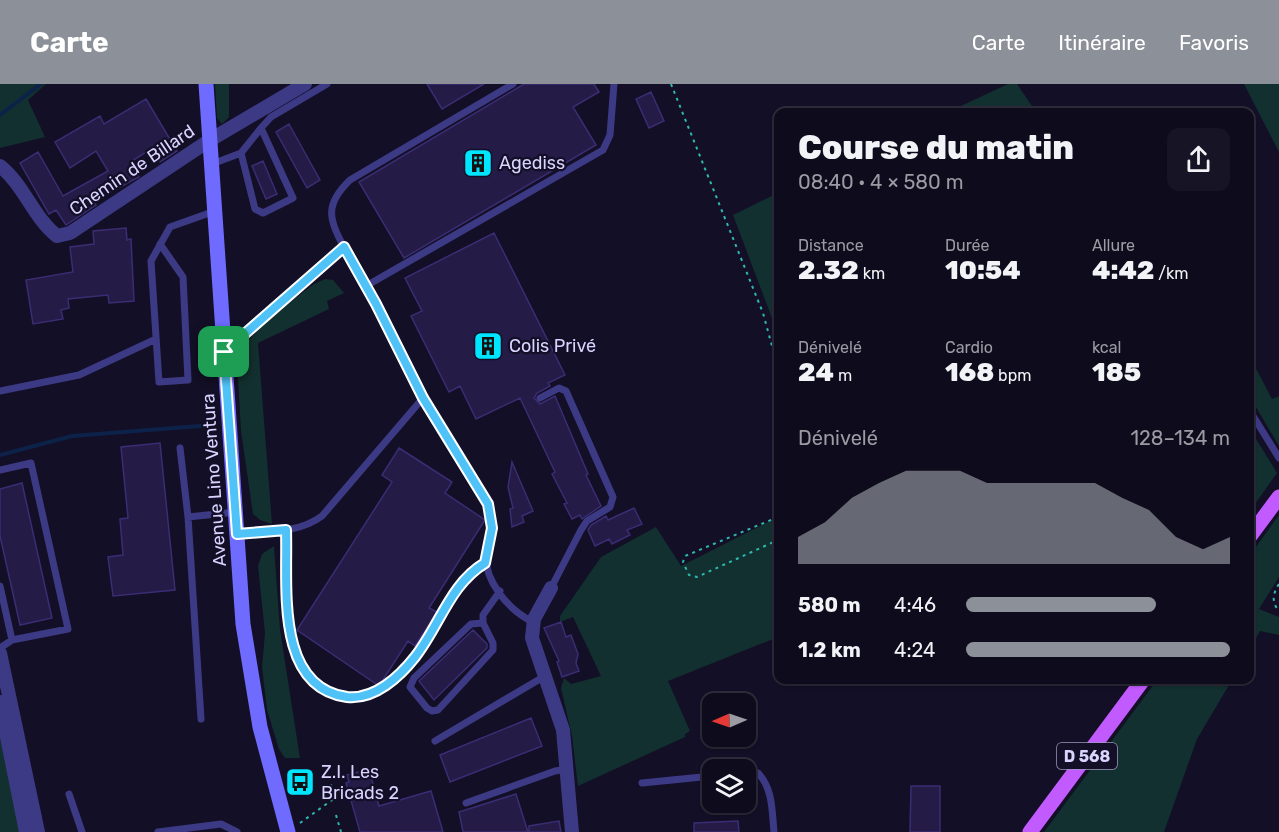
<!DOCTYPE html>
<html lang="fr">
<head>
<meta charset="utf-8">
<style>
  body { margin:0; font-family:Rubik,sans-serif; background:#171425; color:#f1f3f6; height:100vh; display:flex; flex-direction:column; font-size:22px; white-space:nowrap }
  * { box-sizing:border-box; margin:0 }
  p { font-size:20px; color:#9b9ba3 }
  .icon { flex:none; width:33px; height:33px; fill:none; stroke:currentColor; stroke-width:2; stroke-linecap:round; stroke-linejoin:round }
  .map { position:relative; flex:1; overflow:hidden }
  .drawer { position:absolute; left:774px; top:24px; width:480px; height:576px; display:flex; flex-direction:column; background:#0e0b1c; border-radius:12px; box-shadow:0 2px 4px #0004,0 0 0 2px #2e2b3b }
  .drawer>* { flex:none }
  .needle { width:39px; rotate:268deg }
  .controls { position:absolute; left:702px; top:609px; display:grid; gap:12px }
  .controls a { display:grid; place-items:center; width:54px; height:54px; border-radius:12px; background:#0e0b1c; box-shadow:0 2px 4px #0004,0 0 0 2px #2e2b3b; font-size:30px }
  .pin { position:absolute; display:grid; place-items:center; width:51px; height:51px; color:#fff; margin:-26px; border-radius:12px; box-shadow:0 3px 9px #0006 }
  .round { display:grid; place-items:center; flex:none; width:63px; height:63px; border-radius:12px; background:#171425 }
  .overview { display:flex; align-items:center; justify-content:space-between; height:102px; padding:0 24px }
  h1 { font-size:33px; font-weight:800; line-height:45px }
  .metrics { display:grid; grid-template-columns:repeat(3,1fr); gap:9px; height:102px; padding:6px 24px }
  .metrics div { display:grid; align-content:center }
  .metrics b { font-size:26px; font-weight:800 }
  .metrics small { font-size:16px; font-weight:400 }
  .metrics p { font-size:16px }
  .chart { height:168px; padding:12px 24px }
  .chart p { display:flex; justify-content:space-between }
  .chart svg { width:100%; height:108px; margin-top:6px; fill:#8c9099; opacity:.7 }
  ul { padding:0 24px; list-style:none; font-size:20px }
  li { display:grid; grid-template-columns:96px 72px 1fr; align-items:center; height:45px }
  li i { height:15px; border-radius:8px; background:#8c9099 }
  header { display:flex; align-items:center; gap:36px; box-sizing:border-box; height:84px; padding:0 30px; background:#8c9099; color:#fff }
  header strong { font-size:28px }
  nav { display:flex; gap:33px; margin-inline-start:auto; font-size:21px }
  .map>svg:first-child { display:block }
  .green { fill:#12302f }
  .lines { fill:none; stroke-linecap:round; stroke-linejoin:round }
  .stream { stroke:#0c2248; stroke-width:4 }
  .building { fill:#241b47; stroke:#3b2d73; stroke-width:1.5 }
  .path { stroke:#2fb8b0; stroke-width:2; stroke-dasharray:3 4.5; stroke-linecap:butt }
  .service { stroke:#3d3a85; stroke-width:7 }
  .minor { stroke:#3d3a85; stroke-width:14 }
  .secondary { stroke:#6f6bff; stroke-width:15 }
  .primary { stroke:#c25bff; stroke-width:15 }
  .route-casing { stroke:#fff; stroke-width:12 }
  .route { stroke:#4fc3f7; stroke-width:8 }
  .labels { text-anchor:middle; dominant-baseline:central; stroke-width:4.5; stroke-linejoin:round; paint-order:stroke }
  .shield { fill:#130f26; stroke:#9e99be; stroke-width:1.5 }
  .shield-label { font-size:16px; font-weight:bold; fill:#d9d4ff }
  .poi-label { font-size:18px; fill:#d9d4ff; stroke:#130f26; text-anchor:start }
  .street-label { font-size:18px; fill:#d9d4ff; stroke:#130f26 }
</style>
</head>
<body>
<header>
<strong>Carte</strong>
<nav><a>Carte</a><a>Itinéraire</a><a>Favoris</a></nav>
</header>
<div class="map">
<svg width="1279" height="748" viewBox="0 0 1279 748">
  <rect width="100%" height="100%" fill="#130f26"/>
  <path class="green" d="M0,0h46l-18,16 17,37 -45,11z
    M215,0h14v33l-7,7 -5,-6z
    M1008,0h9l19,28h-88z
    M1244,0h35v68z
    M778,109v141l-45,-119z
    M325,195l8,1 11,13 -17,8 2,8 -71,34 14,181 -12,-4 -7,-6 -12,-83 -4,-70c6,-25 55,-60 77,-77z
    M1250,273l22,42 7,-3v50l-29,-49z
    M1250,345l27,44 -27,38z
    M1279,431v62l-20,32 20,8v18l-19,-4 -10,18v-94z
    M778,433v120l-110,44 22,50 -5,3v3l-107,49 -6,-50 -11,-48 3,-10 7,6 30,-8 -28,-59 -13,5v-6l41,-59 55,-30 25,39z
    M274,462l6,84 20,128h-15l-6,-9 -12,-39 -5,-43 3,-34 -7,-67 4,-12z
    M1157,596h75l-35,59 -33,93h-120z
    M0,641l21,107h-21z"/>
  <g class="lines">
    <path class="stream" d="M0,31l41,-31
      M0,371l72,-19 141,-11"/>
  </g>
  <path class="building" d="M427,0h57l-42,25z
    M524,0h70l5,8 -26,15 23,38 -192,113 -45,-76z
    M651,8l13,29 -15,7 -13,-29z
    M146,15l31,52 -17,11 -8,-14 -20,13 7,16 -45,24 2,4 -30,20 -10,-15 -7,4 -29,-51 18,-11 25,44 45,-25 -12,-20 -26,17 -15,-26 45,-26 4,8z
    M289,40l31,56 -13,8 -31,-56z
    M263,77l14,33 -11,5 -14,-33z
    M126,144l1,12 4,-1 3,62 -25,2 -1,-8 -40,4 1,9 -8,2 2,9 -30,5 -7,-44 47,-8 -3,-25 24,-3 -1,-13z
    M494,149l71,142 -17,8 2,3 -13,7 -3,5 6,6 15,-8 33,78 -2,1 15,31 -19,13 -2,-4 -8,4 -8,-15 3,-1 -15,-29 3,-2 -35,-74 -44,21 -16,-33 -11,6 -38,-76 11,-5 -17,-33z
    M160,359l15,147 -62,6 -5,-39 15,-2 -3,-36 8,-1 -7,-71z
    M399,364l53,34 -7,11 40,27 -56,88 8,4 -22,34 -7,-5 -29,45 -82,-56 95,-148 -10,-7z
    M512,378l21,49 -11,5 2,6 -12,5 -2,-18 3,-1 -5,-21z
    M22,399l30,135 -32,7 -20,-89v-47z
    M634,424l8,16 -15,6 3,5 -18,9 -3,-5 -14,7 -7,-16 3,-5 15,-9 2,4z
    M561,538l5,15 5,-2 7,19 -2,9 3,8 -17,6 -5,-15 2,-1 -15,-33z
    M473,546l14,14v4l-53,52 -15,-19z
    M531,634l11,28 -92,36 -10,-27z
    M369,685l10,37 52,-15 12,41h-83l-14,-49 3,-1 -2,-7z
    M911,702h29v46h-30z
    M516,710l12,38h-65l-4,-20z
    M559,737l2,11h-32v-6z
    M738,737l1,11h-45v-9z"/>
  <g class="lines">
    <path class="path" d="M671,0l92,229 15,55
      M778,433l-93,39 -2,6 6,13 8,2 81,-37
      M1279,500c-6,9 -8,18 0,27
      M377,606l13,-7 32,-36
      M336,731l5,17
      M300,739l32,-23 1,-9 -10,-30"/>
    <path class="service" d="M261,44l10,-11 56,-33
      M212,80l29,-11 20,-25 32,70 -30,15 -8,-4 -14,-56
      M160,160l23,33 5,103 -29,2 -8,-121 19,-34 45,-16
      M344,163c-16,-28 -19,-43 6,-67l163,-96
      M366,202l237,-136 7,-15 4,-51
      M224,268l120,-105 79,151 -101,118c-24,18 -56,15 -85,18
      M0,307l79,-16 77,-36
      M423,314c20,32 50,74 65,107 7,16 0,28 -2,44 -4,30 22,61 47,73
      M540,314l19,-10 7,3 47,106 -3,10 -23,14 -6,9 -30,58
      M1250,327l29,47
      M180,364l8,69
      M0,386l31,-7 37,166 -56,11 -12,8
      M286,446c2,60 -12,182 83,164
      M0,502l12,54
      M483,539l-12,1 -57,54 -4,9 17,21 5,3 6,-1 55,-60v-7l-10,-20v-8l17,-24
      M428,554l35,-58 22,-17
      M201,635l-13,-202 48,-5
      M435,657l110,-65
      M746,689h12c15,15 14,39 16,59
      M642,699l70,-7
      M69,710l13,38
      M466,719l89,-32 13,-2
      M158,748l63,-8 16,8"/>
    <path class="minor" d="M0,82c24,19 33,51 57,70l13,-3 140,-93 95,-56
      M551,504l-17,31 -2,19 31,92 9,102
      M0,569l38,179
      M0,618l26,130"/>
    <path class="secondary" d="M206,0l37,540 17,103 28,105"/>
    <path class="primary" d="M1250,452l29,-39
      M1030,748l113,-152"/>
  </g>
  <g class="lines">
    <g class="route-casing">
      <path id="route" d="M344,163l32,57 47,94 65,106 4,24 -7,35c-35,21 -45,62 -70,94 -15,19 -40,43 -68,40 -73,-10 -59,-113 -61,-167l-49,4 -13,-182z"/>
    </g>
    <use href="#route" class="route"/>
  </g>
  <defs>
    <g id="building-square" transform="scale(1.5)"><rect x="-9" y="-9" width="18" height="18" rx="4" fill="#00e5ff" stroke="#130f26"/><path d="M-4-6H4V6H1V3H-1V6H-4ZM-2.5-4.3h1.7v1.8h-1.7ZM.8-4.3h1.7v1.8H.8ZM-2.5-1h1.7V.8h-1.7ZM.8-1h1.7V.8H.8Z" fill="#111"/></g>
    <g id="bus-square" transform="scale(1.5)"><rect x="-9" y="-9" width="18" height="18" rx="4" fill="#00e5ff" stroke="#130f26"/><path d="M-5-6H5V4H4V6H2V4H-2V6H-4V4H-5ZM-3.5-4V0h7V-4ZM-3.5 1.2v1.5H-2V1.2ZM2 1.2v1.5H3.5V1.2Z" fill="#111"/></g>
  </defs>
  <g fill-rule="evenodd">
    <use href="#building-square" x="478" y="79"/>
    <use href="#building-square" x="488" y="262"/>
    <use href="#bus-square" x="300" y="698"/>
  </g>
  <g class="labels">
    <rect class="shield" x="1057" y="659" width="60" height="26" rx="4.5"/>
    <g class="shield-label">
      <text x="1087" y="672">D 568</text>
    </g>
    <g class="poi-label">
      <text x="499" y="79">Agediss</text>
      <text x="509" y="262">Colis Privé</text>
      <text x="321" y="688">Z.I. Les<tspan x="321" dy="21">Bricads 2</tspan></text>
    </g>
    <g class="street-label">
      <text transform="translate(132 86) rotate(-34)">Chemin de Billard</text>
      <text transform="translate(214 396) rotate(-94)">Avenue Lino Ventura</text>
    </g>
  </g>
</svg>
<div class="controls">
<a><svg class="needle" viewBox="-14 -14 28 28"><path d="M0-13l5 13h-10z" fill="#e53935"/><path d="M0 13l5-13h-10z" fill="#9b9ba3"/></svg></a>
<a><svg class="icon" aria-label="layers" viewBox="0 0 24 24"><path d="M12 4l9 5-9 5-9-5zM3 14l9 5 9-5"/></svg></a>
</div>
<div class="pin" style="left:224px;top:268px;background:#1e9e55"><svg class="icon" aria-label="arrive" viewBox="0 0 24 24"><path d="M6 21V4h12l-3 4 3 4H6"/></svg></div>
<section class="drawer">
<div class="overview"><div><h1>Course du matin</h1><p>08:40 · 4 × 580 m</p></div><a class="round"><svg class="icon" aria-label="share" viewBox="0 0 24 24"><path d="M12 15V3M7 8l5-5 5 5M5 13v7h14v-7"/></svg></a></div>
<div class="metrics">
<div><p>Distance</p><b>2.32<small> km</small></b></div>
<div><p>Durée</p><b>10:54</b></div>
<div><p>Allure</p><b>4:42<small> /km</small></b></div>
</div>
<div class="metrics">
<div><p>Dénivelé</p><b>24<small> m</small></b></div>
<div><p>Cardio</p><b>168<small> bpm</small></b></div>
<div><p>kcal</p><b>185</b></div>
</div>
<div class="chart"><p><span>Dénivelé</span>128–134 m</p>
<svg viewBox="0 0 160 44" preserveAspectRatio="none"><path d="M0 44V33L10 27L20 17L30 11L40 6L50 6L60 6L70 11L80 11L90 11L100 11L110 11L120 17L130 22L140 33L150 38L160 33V44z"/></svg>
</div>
<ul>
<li><b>580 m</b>4:46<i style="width:72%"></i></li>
<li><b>1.2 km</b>4:24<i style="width:100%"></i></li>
</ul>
</section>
</div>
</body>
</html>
